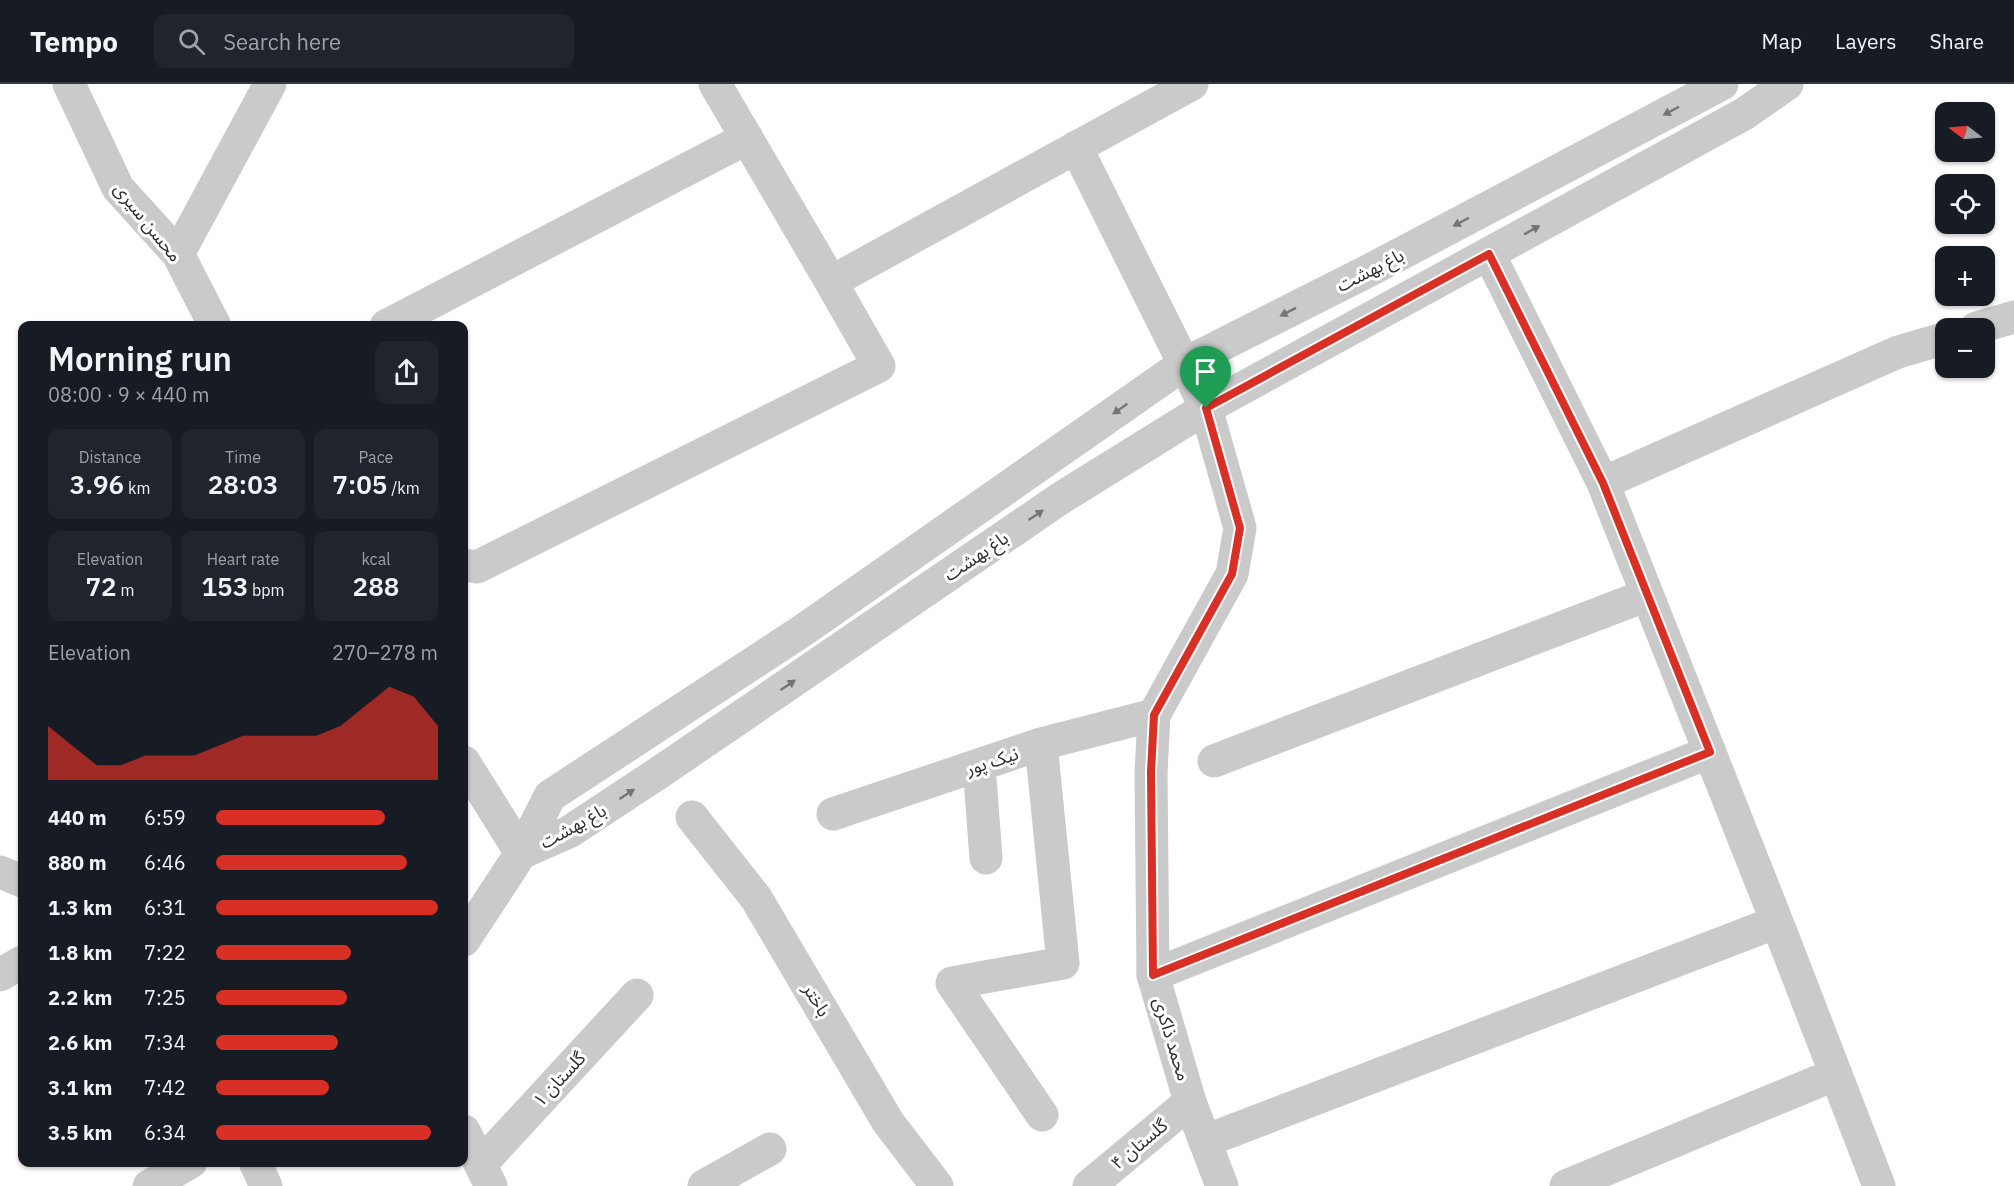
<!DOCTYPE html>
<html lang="en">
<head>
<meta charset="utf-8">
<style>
  body { margin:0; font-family:"IBM Plex Sans","Noto Sans Arabic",sans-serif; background:#20242c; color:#f1f3f6; height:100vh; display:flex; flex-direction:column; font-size:22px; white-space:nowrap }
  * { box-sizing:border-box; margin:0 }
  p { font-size:20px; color:#9ea1a6 }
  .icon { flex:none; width:33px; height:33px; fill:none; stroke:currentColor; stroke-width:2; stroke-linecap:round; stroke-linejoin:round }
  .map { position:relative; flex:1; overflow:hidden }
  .drawer { position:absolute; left:18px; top:237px; width:450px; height:846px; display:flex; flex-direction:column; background:#171b24; border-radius:12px; box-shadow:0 2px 4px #0004 }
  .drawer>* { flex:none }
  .needle { width:39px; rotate:286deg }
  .fabs { position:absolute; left:1935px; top:18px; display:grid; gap:12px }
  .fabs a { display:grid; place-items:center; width:60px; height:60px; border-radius:12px; background:#171b24; box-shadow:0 2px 4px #0004; font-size:30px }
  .pin { position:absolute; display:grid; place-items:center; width:51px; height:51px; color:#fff; margin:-62px -26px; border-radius:50% 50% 50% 0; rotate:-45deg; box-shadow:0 0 6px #0007 }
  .pin .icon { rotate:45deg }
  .round { display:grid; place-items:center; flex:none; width:63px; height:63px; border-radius:12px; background:#20242c }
  .overview { display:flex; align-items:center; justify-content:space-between; height:102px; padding:0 30px }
  h1 { font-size:33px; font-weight:600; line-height:45px }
  .stats { display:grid; grid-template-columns:repeat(3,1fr); gap:9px; height:102px; padding:6px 30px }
  .stats div { display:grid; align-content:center; border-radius:12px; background:#20242c; text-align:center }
  .stats b { font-size:26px; font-weight:600 }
  .stats small { font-size:16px; font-weight:400 }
  .stats p { font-size:16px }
  .chart { height:168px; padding:12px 30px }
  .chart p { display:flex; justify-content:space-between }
  .chart svg { width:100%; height:108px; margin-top:6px; fill:#d93025; opacity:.7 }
  ul { padding:0 30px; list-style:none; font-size:20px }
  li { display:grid; grid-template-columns:96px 72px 1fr; align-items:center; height:45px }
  li i { height:15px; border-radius:8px; background:#d93025 }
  header { display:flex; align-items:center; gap:36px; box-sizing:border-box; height:84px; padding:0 30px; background:#171b24; border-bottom:2px solid #363941 }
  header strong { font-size:28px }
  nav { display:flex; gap:33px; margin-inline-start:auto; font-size:21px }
  .search { width:420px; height:54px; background:#20242c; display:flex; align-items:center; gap:15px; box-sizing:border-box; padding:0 21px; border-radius:12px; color:#9ea1a6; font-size:22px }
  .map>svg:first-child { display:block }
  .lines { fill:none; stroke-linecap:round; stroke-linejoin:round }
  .minor { stroke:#cacaca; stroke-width:33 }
  .tertiary { stroke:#cacaca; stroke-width:33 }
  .oneway { fill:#747474 }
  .route-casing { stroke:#fff; stroke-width:12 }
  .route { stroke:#d93025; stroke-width:8 }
  .labels { text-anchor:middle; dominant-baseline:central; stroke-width:6; stroke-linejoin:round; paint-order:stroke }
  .street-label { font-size:18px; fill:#2d2d2d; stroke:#fff }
</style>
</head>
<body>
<header>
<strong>Tempo</strong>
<div class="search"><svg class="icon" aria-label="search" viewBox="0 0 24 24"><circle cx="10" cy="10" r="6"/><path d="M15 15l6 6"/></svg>Search here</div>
<nav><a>Map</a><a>Layers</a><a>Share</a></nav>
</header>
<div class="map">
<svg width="2014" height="1102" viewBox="0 0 2014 1102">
  <rect width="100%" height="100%" fill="#fff"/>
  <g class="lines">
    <path class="minor" d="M69,0l49,104 60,66 37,72
      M715,0l116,198 361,-198
      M1076,63l130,261
      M178,170l92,-170
      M1489,170l114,229 174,439 102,264
      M386,242l361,-188
      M1976,244l38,-11
      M1603,399l295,-131 48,-14
      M464,481l13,2 402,-201 -48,-84
      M1041,660l22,219 -111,20 90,132
      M1214,677l433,-166
      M464,678l57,91
      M979,681l7,93
      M833,730l208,-70 113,-29
      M692,733l64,81 132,224 49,64
      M0,891l22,-13
      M1153,891l557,-223
      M464,1047l27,55
      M1205,1057l572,-219
      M255,1078l11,24
      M481,1080l156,-169
      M704,1102l66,-37
      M1089,1102l101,-84
      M1566,1102l270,-112"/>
    <path class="tertiary" d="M1206,324l34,120 -8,46 -78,141 -3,58 2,202 37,127 32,84
      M521,769l48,-21 91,-60 401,-274 145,-90 538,-294 43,-30
      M0,788l22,9
      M464,856l57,-87 29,-57 252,-165 382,-267 186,-94 352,-186
      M149,1102l42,-24"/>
  </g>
  <defs><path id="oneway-solid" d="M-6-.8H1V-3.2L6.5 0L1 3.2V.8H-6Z" transform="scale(1.5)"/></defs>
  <g class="oneway">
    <use href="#oneway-solid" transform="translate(1671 27) rotate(152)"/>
    <use href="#oneway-solid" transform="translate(1461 138) rotate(152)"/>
    <use href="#oneway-solid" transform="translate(1532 146) rotate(-29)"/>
    <use href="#oneway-solid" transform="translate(1288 228) rotate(153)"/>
    <use href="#oneway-solid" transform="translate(1120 325) rotate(145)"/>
    <use href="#oneway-solid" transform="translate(1036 431) rotate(-34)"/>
    <use href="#oneway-solid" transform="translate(788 601) rotate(-34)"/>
    <use href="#oneway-solid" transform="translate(627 710) rotate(-33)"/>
  </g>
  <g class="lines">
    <g class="route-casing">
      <path id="route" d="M1489,170l114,229 107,269 -557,223 -2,-203 3,-57 78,-141 8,-46 -34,-120z"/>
    </g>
    <use href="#route" class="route"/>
  </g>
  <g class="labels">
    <g class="street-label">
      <text transform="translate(148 138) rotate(51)">محسن سیری</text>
      <text transform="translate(1370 186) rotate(-27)">باغ بهشت</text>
      <text transform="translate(976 472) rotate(-34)">باغ بهشت</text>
      <text transform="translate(992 677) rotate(-18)">نیک پور</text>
      <text transform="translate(573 742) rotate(-29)">باغ بهشت</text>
      <text transform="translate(817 916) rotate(59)">باختر</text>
      <text transform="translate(1172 955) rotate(73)">محمد ذاکری</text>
      <text transform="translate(559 995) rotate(-47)">گلستان ۱</text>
      <text transform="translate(1139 1060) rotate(-40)">گلستان ۴</text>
    </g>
  </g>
</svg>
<div class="fabs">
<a><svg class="needle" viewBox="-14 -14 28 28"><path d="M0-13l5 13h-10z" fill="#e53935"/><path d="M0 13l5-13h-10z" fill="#9ea1a6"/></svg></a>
<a><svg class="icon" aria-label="locate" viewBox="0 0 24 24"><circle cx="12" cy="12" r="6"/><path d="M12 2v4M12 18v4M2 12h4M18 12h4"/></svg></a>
<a>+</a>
<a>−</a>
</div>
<div class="pin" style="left:1206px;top:324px;background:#1e9e55"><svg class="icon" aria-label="arrive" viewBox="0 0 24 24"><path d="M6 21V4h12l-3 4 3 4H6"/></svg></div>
<section class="drawer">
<div class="overview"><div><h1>Morning run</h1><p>08:00 · 9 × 440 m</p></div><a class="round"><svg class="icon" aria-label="share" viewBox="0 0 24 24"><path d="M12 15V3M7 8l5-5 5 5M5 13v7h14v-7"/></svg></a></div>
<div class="stats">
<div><p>Distance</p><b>3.96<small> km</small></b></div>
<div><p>Time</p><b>28:03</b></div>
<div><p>Pace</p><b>7:05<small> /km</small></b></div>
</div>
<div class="stats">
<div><p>Elevation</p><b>72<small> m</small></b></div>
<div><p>Heart rate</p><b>153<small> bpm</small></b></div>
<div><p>kcal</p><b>288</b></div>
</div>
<div class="chart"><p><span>Elevation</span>270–278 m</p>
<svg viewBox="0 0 160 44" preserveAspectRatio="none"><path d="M0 44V22L10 30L20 38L30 38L40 34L50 34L60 34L70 30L80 26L90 26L100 26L110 26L120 22L130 14L140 6L150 10L160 22V44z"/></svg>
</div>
<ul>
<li><b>440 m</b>6:59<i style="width:76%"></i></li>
<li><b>880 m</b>6:46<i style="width:86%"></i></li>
<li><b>1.3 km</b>6:31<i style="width:100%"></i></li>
<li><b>1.8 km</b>7:22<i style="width:61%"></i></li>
<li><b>2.2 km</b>7:25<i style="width:59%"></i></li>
<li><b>2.6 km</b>7:34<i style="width:55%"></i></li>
<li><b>3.1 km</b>7:42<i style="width:51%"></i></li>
<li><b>3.5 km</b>6:34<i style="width:97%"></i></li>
</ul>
</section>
</div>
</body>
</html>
